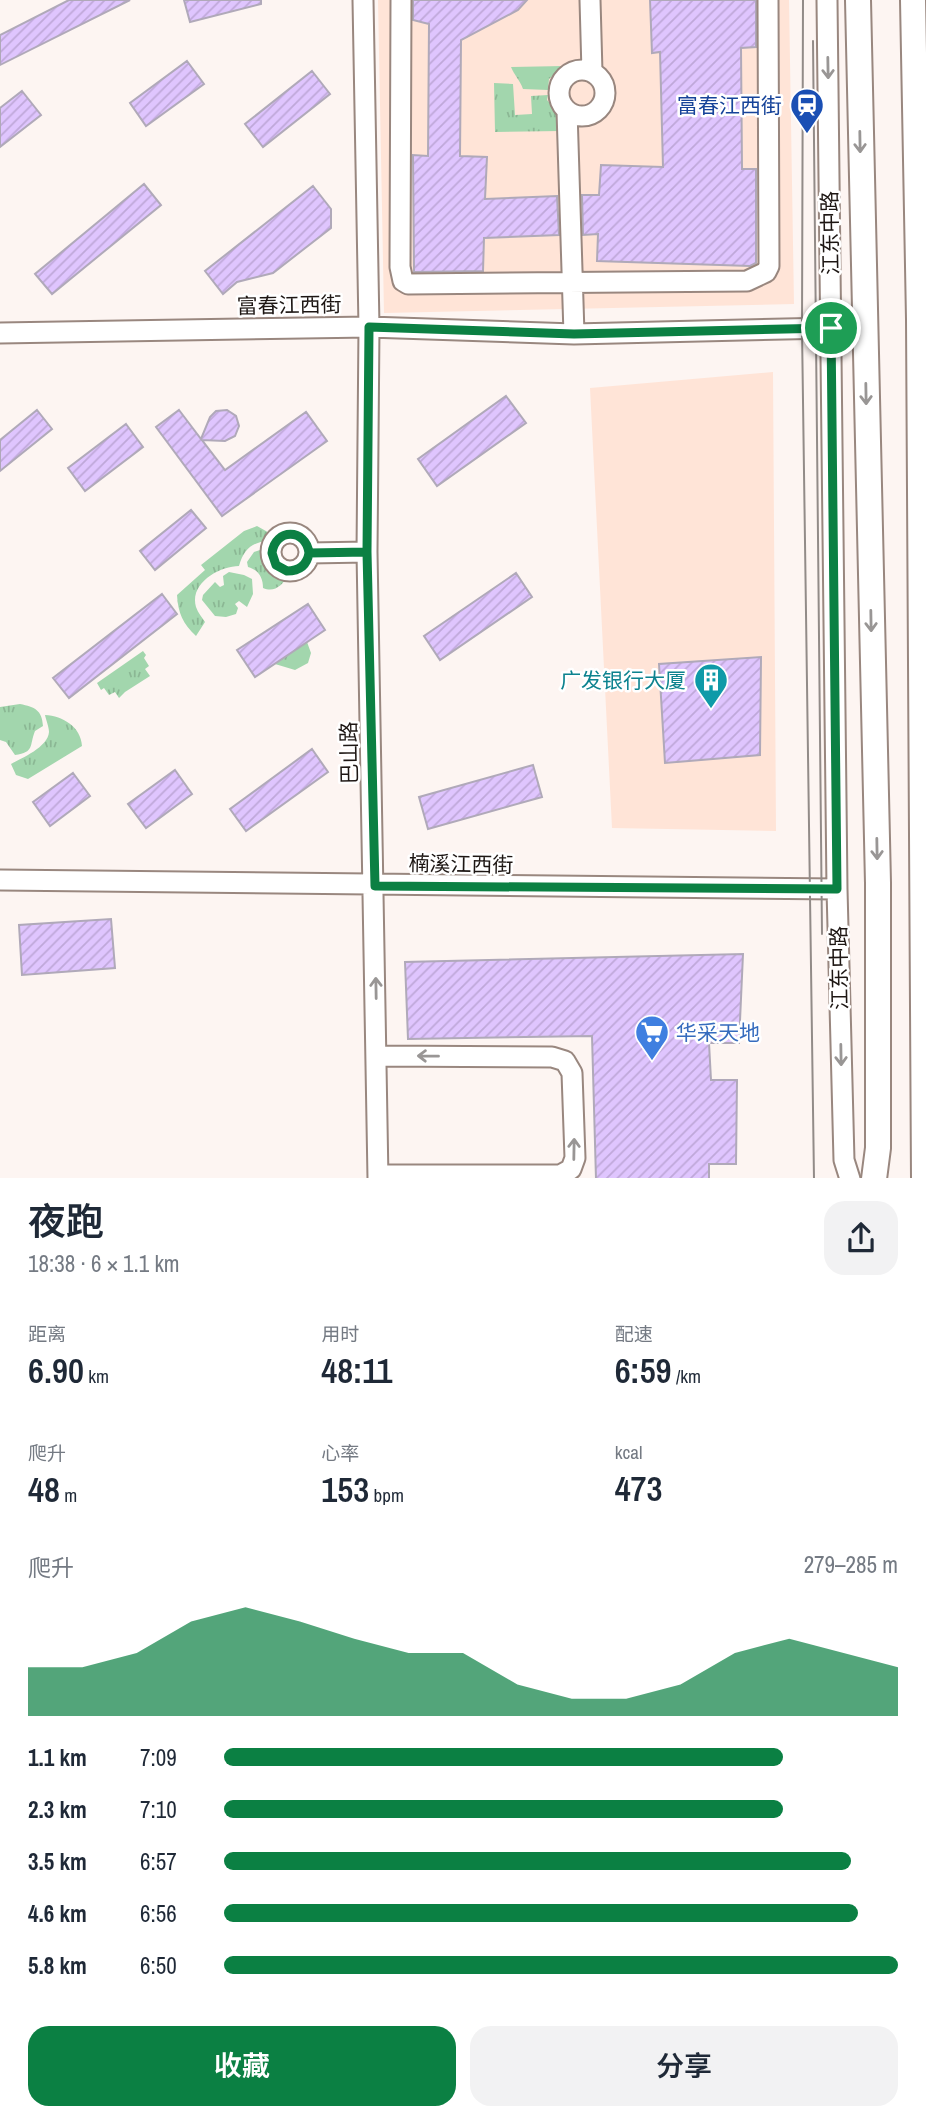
<!DOCTYPE html>
<html lang="zh">
<head>
<meta charset="utf-8">
<style>
  body { margin:0; font-family:"Archivo Narrow","Noto Sans SC",sans-serif; background:#f2f2f3; color:#1f2937; height:100vh; display:flex; flex-direction:column; font-size:26px; white-space:nowrap }
  * { box-sizing:border-box; margin:0 }
  p { font-size:23px; color:#747a83 }
  .icon { flex:none; width:38px; height:38px; fill:none; stroke:currentColor; stroke-width:2; stroke-linecap:round; stroke-linejoin:round }
  .map { position:relative; height:1178px; overflow:hidden }
  .sheet { display:flex; flex-direction:column; background:#fff; flex:1 }
  .sheet>* { flex:none }
  .pin { position:absolute; display:grid; place-items:center; width:60px; height:60px; color:#fff; margin:-30px; border:4px solid #fff; border-radius:50%; box-shadow:0 2px 7px #0007 }
  .round { display:grid; place-items:center; flex:none; width:74px; height:74px; border-radius:21px; background:#f2f2f3 }
  .summary { display:flex; align-items:center; justify-content:space-between; height:119px; padding:0 28px }
  h1 { font-size:38px; font-weight:600; line-height:52px }
  .metrics { display:grid; grid-template-columns:repeat(3,1fr); gap:10px; height:119px; padding:7px 28px }
  .metrics div { display:grid; align-content:center }
  .metrics b { font-size:35px; font-weight:600 }
  .metrics small { font-size:19px; font-weight:400 }
  .metrics p { font-size:19px }
  .chart { height:196px; padding:14px 28px }
  .chart p { display:flex; justify-content:space-between }
  .chart svg { width:100%; height:126px; margin-top:7px; fill:#0b8043; opacity:.7 }
  .button { display:flex; gap:14px; margin-top:auto; padding:14px 28px }
  .button a { flex:1; height:80px; border-radius:21px; background:#0b8043; color:#fff; font-size:28px; font-weight:600; line-height:80px; text-align:center }
  .button a+a { background:#f2f2f3; color:#1f2937 }
  ul { padding:0 28px; list-style:none; font-size:23px }
  li { display:grid; grid-template-columns:112px 84px 1fr; align-items:center; height:52px }
  li i { height:18px; border-radius:9px; background:#0b8043 }
  .map>svg:first-child { display:block }
  .built { fill:#ffe4d7 }
  .grass { fill:url(#grass-tufts) }
  .building { fill:url(#building-hatch); stroke:#b0a9b9; stroke-width:2 }
  .lines { fill:none; stroke-linecap:round; stroke-linejoin:round }
  .minor-casing { stroke:#99877f; stroke-width:23 }
  .major-casing { stroke:#99877f; stroke-width:28 }
  .minor { stroke:#fff; stroke-width:19 }
  .major { stroke:#fff; stroke-width:24 }
  .tram { stroke:#928b88; stroke-width:2 }
  .oneway { stroke:#999695 }
  .route-casing { stroke:#fff; stroke-width:14 }
  .route { stroke:#0b8043; stroke-width:9 }
  .labels { text-anchor:middle; dominant-baseline:central; stroke-width:5; stroke-linejoin:round; paint-order:stroke }
  .transit-label { font-size:21px; fill:#164399; stroke:#fff; text-anchor:end }
  .street-label { font-size:21px; fill:#1d1613; stroke:#fff }
  .culture-label { font-size:21px; fill:#0d838f; stroke:#fff; text-anchor:end }
  .shop-label { font-size:21px; fill:#366cbe; stroke:#fff; text-anchor:start }
</style>
</head>
<body>
<div class="map">
<svg width="926" height="1179" viewBox="0 0 926 1179">
  <defs>
    <pattern id="grass-tufts" width="24" height="20" patternUnits="userSpaceOnUse" patternTransform="scale(1.75)"><rect width="24" height="20" fill="#a2d6ad"/><path d="M3 7l-1-3M5 7V3M7 7l1-3M15 17l-1-3M17 17v-4M19 17l1-3" fill="none" stroke="#8bb794"/></pattern>
    <pattern id="building-hatch" width="6" height="6" patternUnits="userSpaceOnUse" patternTransform="scale(1.75)"><rect width="6" height="6" fill="#dfc5fe"/><path d="M-1 1l2-2M0 6l6-6M5 7l2-2" fill="none" stroke="#bfa8d9"/></pattern>
  </defs>
  <rect width="100%" height="100%" fill="#fdf5f2"/>
  <path class="built" d="M378,0h411l5,304 -410,9z
    M773,372l3,459 -164,-3 -22,-440z"/>
  <path class="grass" d="M564,66l-15,13 -1,11 -25,-1c-3,-9 -9,-14 -12,-22z
    M494,83l19,1 2,31 17,-1 -1,-18 17,-1 -1,5 11,11 2,20 -65,1z
    M257,526l16,9 -4,6c-17,1 -25,8 -30,25 -19,0 -50,17 -43,41 2,6 6,10 9,15l-9,14c-13,-12 -18,-23 -19,-41l28,-25 -4,-5 43,-34z
    M266,548l-1,6 7,15 16,7c-6,9 -13,17 -25,12 0,-10 -4,-18 -15,-21l-1,-5 7,-10z
    M229,572l15,3 8,4 1,15 -6,13 -8,-6 -4,3 3,4 -2,6 -10,3 -11,-1 -13,-16 1,-5 12,-13 5,5 4,-2 -1,-9z
    M307,642l4,11 -3,10 -13,7 -20,-6z
    M143,651l3,4 -2,3 5,8 -4,3 5,7 -25,16 -6,6 -4,-6 -6,3 -5,-7 -3,2 -4,-7z
    M20,704c15,3 22,6 23,22l-8,5c-6,15 0,21 -20,24l-9,-13 -6,-2v-33z
    M45,715c18,1 36,12 37,31l-54,33 -12,-4 -5,-11c11,-6 37,-17 38,-32 0,-5 -3,-12 -4,-17z"/>
  <path class="building" d="M69,0h61l-130,65v-30z
    M184,0h77v4l-71,18z
    M413,0h114l-9,10 -57,30 -1,116 27,1 -2,42 72,-3 2,39 -75,3 -1,33 -69,1 -1,-117 15,1 1,-132 -16,-4z
    M650,0h106v47l-15,1 1,121h14v94l-6,3 -153,-5 1,-27 -15,1 -1,-40h17l2,-30 62,2 -3,-115 -8,1z
    M187,61l17,23 -58,42 -16,-23z
    M312,71l18,23 -67,53 -18,-23z
    M22,91l19,24 -41,32v-39z
    M144,184l17,21 -109,89 -17,-20z
    M313,186l18,23v19l-58,45 -36,9 -14,12 -18,-23z
    M506,396l20,27 -89,63 -19,-27z
    M37,410l15,19 -52,42v-31z
    M179,410l22,29 9,-22 6,-6 11,-1 9,6 3,10 -4,10 -10,5 -23,-1 23,30 81,-58 21,29 -105,75 -66,-89z
    M126,424l17,23 -58,44 -17,-23z
    M191,510l15,18 -51,42 -15,-19z
    M516,573l16,24 -92,63 -16,-24z
    M162,594l15,20 -108,84 -16,-20z
    M308,604l17,26 -70,47 -18,-27z
    M761,657l-1,98 -95,8 -6,-99z
    M312,749l16,23 -82,59 -16,-22z
    M533,765l9,32 -114,32 -9,-32z
    M175,770l17,24 -46,34 -18,-24z
    M73,773l17,23 -40,30 -17,-24z
    M111,919l4,49 -93,7 -3,-50z
    M743,954l-4,89h-30l2,37h26l-1,84h-27v15h-113l-4,-143 -184,3 -3,-77z"/>
  <g class="lines">
    <g class="minor-casing">
      <path id="minor" d="M363,0l6,327 -2,225 11,627
        M401,0l-1,267 3,14 5,3 339,-3 19,-9 3,-6 -1,-266
        M590,0l2,72
        M827,0l10,889 7,271 6,19
        M559 93a23 23 0 1 1 46 0a23 23 0 1 1-46 0Z
        M567,111l7,223
        M0,333l369,-6 205,7 257,-6
        M271 552a19 19 0 1 1 38 0a19 19 0 1 1-38 0Z
        M309,553l58,-1
        M0,880l837,9
        M377,1056l175,1 13,4 7,12 3,85 -4,11 -11,6h-182"/>
    </g>
    <g class="major-casing">
      <path id="major" d="M858,0l20,883v265l-4,31
        M913,0l6,319 5,860"/>
    </g>
    <use href="#minor" class="minor"/>
    <use href="#major" class="major"/>
    <path class="tram" d="M803,0l-1,330 12,849
      M813,41l9,893"/>
  </g>
  <defs><path id="oneway-shaft" d="M-6 0H5M1.5-3L5.5 0L1.5 3" fill="none" stroke-width="1.6" stroke-linecap="round" stroke-linejoin="round" transform="scale(1.75)"/></defs>
  <g class="oneway">
    <use href="#oneway-shaft" transform="translate(828 68) rotate(89)"/>
    <use href="#oneway-shaft" transform="translate(860 142) rotate(89)"/>
    <use href="#oneway-shaft" transform="translate(866 394) rotate(89)"/>
    <use href="#oneway-shaft" transform="translate(871 621) rotate(89)"/>
    <use href="#oneway-shaft" transform="translate(877 849) rotate(89)"/>
    <use href="#oneway-shaft" transform="translate(376 988) rotate(-91)"/>
    <use href="#oneway-shaft" transform="translate(841 1055) rotate(89)"/>
    <use href="#oneway-shaft" transform="translate(428 1056) rotate(-179)"/>
    <use href="#oneway-shaft" transform="translate(574 1149) rotate(-89)"/>
  </g>
  <g class="lines">
    <g class="route-casing">
      <path id="route" d="M831,328l-257,6 -205,-7 -2,225 -58,1c-3,-25 -34,-25 -37,0l4,12 11,6c13,0 20,-6 22,-18l58,-1 8,334 462,3 -6,-561"/>
    </g>
    <use href="#route" class="route"/>
  </g>
  <defs>
    <g id="station-pin" transform="scale(1.75)"><path d="M0 17L-7.5 6A9.5 9.5 0 1 1 7.5 6Z" fill="#1a4fb4" stroke="#fff"/><path d="M-3-6H3Q5-6 5-4V2Q5 4 3 4L4.5 6H3L1.5 4h-3L-3 6H-4.5L-3 4Q-5 4-5 2V-4Q-5-6-3-6ZM-3.5-4v3h7v-3ZM-3.5 1v1.5H-2V1ZM2 1v1.5H3.5V1Z" fill="#fff"/></g>
    <g id="building-pin" transform="scale(1.75)"><path d="M0 17L-7.5 6A9.5 9.5 0 1 1 7.5 6Z" fill="#0f9aa8" stroke="#fff"/><path d="M-4-6H4V6H1V3H-1V6H-4ZM-2.5-4.3h1.7v1.8h-1.7ZM.8-4.3h1.7v1.8H.8ZM-2.5-1h1.7V.8h-1.7ZM.8-1h1.7V.8H.8Z" fill="#fff"/></g>
    <g id="supermarket-pin" transform="scale(1.75)"><path d="M0 17L-7.5 6A9.5 9.5 0 1 1 7.5 6Z" fill="#3f7fe0" stroke="#fff"/><path d="M-6-5.5h2.5l.6 2H6L4.5 2H-2.5L-4.4-4H-6ZM-1.5 3.2a1.3 1.3 0 1 0 .1 0ZM3 3.2a1.3 1.3 0 1 0 .1 0Z" fill="#fff"/></g>
  </defs>
  <g fill-rule="evenodd">
    <use href="#station-pin" x="807" y="105"/>
    <use href="#building-pin" x="711" y="680"/>
    <use href="#supermarket-pin" x="652" y="1032"/>
  </g>
  <g class="labels">
    <g class="transit-label">
      <text x="782" y="105">富春江西街</text>
    </g>
    <g class="street-label">
      <text transform="translate(830 233) rotate(-91)">江东中路</text>
      <text transform="translate(289 305) rotate(-1)">富春江西街</text>
      <text transform="translate(349 753) rotate(-91)">巴山路</text>
      <text transform="translate(461 864) rotate(1)">楠溪江西街</text>
      <text transform="translate(839 968) rotate(-91)">江东中路</text>
    </g>
    <g class="culture-label">
      <text x="686" y="680">广发银行大厦</text>
    </g>
    <g class="shop-label">
      <text x="676" y="1032">华采天地</text>
    </g>
  </g>
</svg>
<div class="pin" style="left:831px;top:328px;background:#1e9e55"><svg class="icon" aria-label="arrive" viewBox="0 0 24 24"><path d="M6 21V4h12l-3 4 3 4H6"/></svg></div>
</div>
<section class="sheet">
<div class="summary"><div><h1>夜跑</h1><p>18:38 · 6 × 1.1 km</p></div><a class="round"><svg class="icon" aria-label="share" viewBox="0 0 24 24"><path d="M12 15V3M7 8l5-5 5 5M5 13v7h14v-7"/></svg></a></div>
<div class="metrics">
<div><p>距离</p><b>6.90<small> km</small></b></div>
<div><p>用时</p><b>48:11</b></div>
<div><p>配速</p><b>6:59<small> /km</small></b></div>
</div>
<div class="metrics">
<div><p>爬升</p><b>48<small> m</small></b></div>
<div><p>心率</p><b>153<small> bpm</small></b></div>
<div><p>kcal</p><b>473</b></div>
</div>
<div class="chart"><p><span>爬升</span>279–285 m</p>
<svg viewBox="0 0 160 44" preserveAspectRatio="none"><path d="M0 44V27L10 27L20 22L30 11L40 6L50 11L60 17L70 22L80 22L90 33L100 38L110 38L120 33L130 22L140 17L150 22L160 27V44z"/></svg>
</div>
<ul>
<li><b>1.1 km</b>7:09<i style="width:83%"></i></li>
<li><b>2.3 km</b>7:10<i style="width:83%"></i></li>
<li><b>3.5 km</b>6:57<i style="width:93%"></i></li>
<li><b>4.6 km</b>6:56<i style="width:94%"></i></li>
<li><b>5.8 km</b>6:50<i style="width:100%"></i></li>
</ul>
<div class="button"><a>收藏</a><a>分享</a></div>
</section>
</body>
</html>
